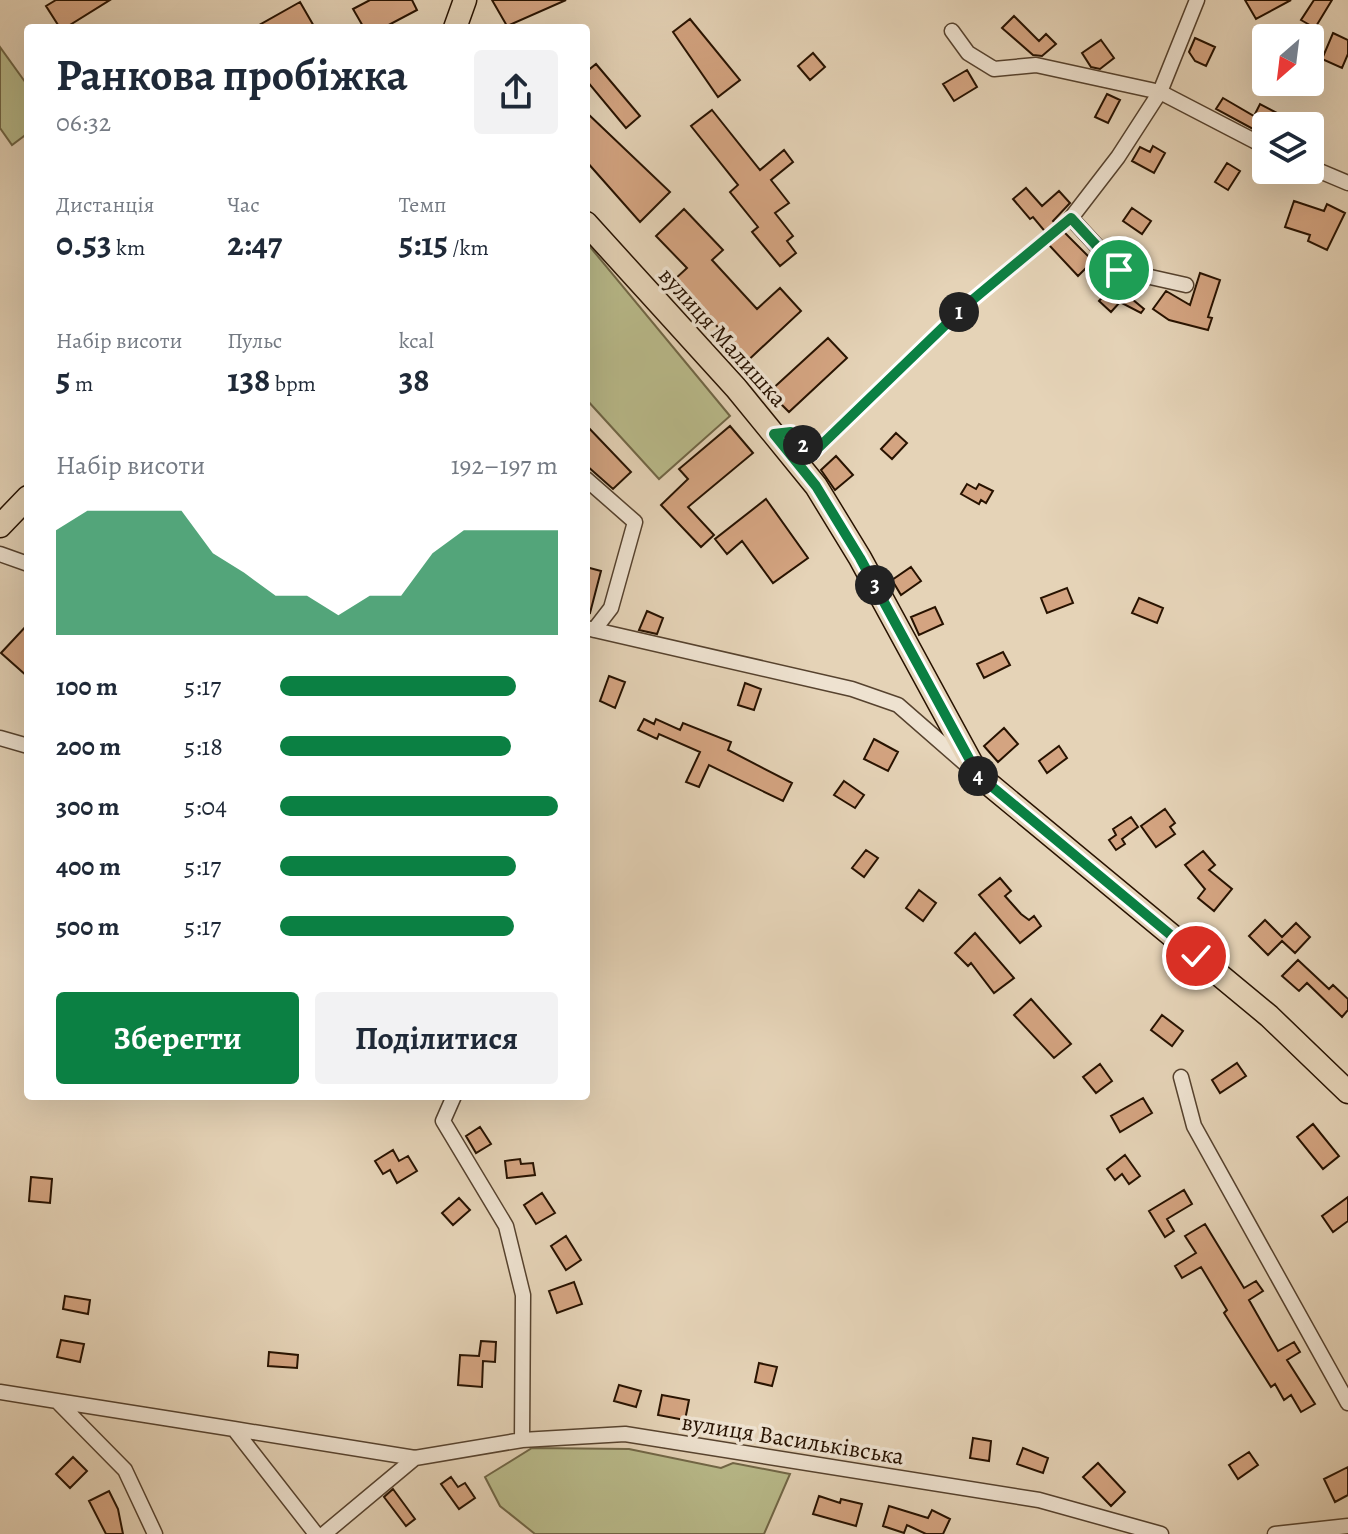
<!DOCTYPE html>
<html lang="uk">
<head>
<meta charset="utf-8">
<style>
  body { margin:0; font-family:Alegreya,serif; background:#f2f2f3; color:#1f2937; height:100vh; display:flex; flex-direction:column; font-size:30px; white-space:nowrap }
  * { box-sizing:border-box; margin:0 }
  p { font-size:26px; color:#747a83 }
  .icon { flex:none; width:44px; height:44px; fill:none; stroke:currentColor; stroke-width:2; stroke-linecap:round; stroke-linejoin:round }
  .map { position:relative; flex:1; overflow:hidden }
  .side { position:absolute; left:24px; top:24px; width:566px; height:1076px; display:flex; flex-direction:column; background:#fff; border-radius:8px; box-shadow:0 8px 32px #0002 }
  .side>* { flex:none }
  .needle { width:52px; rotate:208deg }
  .tools { position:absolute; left:1252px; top:24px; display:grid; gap:16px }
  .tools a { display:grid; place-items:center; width:72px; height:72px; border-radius:8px; background:#fff; box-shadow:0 8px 32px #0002; font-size:40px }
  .pin { position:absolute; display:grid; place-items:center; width:68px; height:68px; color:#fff; margin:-34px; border:4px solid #fff; border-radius:50%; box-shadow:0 2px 8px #0007 }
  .km { position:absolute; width:40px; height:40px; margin:-20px; border-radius:50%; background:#222; color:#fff; font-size:22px; line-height:40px; text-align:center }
  .round { display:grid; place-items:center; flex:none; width:84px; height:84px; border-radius:8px; background:#f2f2f3 }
  .overview { display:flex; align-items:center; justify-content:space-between; height:136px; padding:0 32px }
  h1 { font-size:44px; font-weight:700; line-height:60px }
  .metrics { display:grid; grid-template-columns:repeat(3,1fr); gap:12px; height:136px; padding:8px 32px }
  .metrics div { display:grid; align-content:center }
  .metrics b { font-size:34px; font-weight:700 }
  .metrics small { font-size:22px; font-weight:400 }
  .metrics p { font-size:22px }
  .chart { height:224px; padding:16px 32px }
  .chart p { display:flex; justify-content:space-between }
  .chart svg { width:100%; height:144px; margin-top:8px; fill:#0b8043; opacity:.7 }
  .button { display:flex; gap:16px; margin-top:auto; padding:16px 32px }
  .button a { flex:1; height:92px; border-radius:8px; background:#0b8043; color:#fff; font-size:32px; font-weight:700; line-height:92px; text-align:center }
  .button a+a { background:#f2f2f3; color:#1f2937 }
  ul { padding:0 32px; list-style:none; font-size:26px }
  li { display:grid; grid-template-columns:128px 96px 1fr; align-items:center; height:60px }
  li i { height:20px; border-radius:10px; background:#0b8043 }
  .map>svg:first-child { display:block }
  .green { fill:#b9bb8b; stroke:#706646; stroke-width:2 }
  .building { fill:#d4a481; stroke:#271200; stroke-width:2 }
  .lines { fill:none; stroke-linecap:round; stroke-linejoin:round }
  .street-casing { stroke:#56422e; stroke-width:17 }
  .primary-casing { stroke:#271200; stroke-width:25 }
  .path { stroke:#271200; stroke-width:3; stroke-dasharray:6 4; stroke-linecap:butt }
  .street { stroke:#eee2d0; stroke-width:14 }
  .primary { stroke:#e5d3b7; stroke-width:22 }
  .route-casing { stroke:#fff; stroke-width:16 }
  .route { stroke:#0b8043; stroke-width:10 }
  .labels { text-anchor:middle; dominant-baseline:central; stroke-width:7; stroke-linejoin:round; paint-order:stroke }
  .street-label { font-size:24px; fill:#271200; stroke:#eee2d0 }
</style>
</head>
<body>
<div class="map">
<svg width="1348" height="1534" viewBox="0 0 1348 1534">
  <rect width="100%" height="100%" fill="#e5d3b7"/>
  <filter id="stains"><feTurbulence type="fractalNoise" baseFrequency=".0025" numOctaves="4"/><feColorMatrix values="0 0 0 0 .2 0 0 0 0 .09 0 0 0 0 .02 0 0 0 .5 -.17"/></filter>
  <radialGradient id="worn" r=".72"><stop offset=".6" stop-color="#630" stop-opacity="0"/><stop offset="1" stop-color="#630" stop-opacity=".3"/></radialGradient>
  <path class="green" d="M0,47l28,39v47l-16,12 -12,-17z
    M586,242l144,174 -71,63 -73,-80z
    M532,1448l97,1 92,19 12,-5 57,11 -26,60h-229l-35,-28 -15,-29z"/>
  <path class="building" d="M56,0h54l-45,28h-5l-14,-22z
    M370,0h42l5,10 -34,18h-19l-11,-19z
    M492,0h74l-59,26z
    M1245,0h46l-35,19z
    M1314,0h18l-17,28 -14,-8z
    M300,2l15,26h-61z
    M1014,16l25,25 7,-7 10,10 -14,12 -9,-1 -31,-27z
    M690,19l50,61 -22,17 -45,-65z
    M1333,33l15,7v14l-6,14 -20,-9z
    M1195,38l20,9 -9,19 -11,-5 -6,-9z
    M1101,40l13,18 -14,11 -9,-2 -9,-14z
    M813,53l12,14 -15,13 -12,-14z
    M596,64l44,52 -14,12 -40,-48v-8z
    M967,70l10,17 -23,14 -11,-17z
    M1107,94l13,6 -12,23 -13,-6z
    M1223,98l31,18 6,-12 17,9 -6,13h-5v10l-50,-27z
    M712,110l48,60 24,-20 9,12 -22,18 18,23 -14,10 18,23 -6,5 9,12 -16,13 -28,-34 6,-5 -28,-35 8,-7 -47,-59z
    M586,112l84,80 -30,30 -54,-61z
    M1153,146l12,7 -11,20 -22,-12 8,-14 10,5z
    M1227,163l13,8 -12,19 -13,-8z
    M1026,188l16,18 17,-15 11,12 -17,18 40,40 -15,15 -29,-31 4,-4 -20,-24 -3,2 -17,-20z
    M1294,201l30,10 3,-7 18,9 -18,37 -19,-9 2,-6 -25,-8z
    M1132,208l19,13 -9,13 -19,-13z
    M684,209l39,41 -11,10 45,49 23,-21 21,23 -59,55 -21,-23 6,-6 -53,-57 13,-12 -31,-32z
    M1200,273l20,7 -12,37 4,1 -4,12 -39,-10 -16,-11 13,-18 24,14z
    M1114,284l30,25 -3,4 -21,-11 -9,10 -12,-11z
    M828,338l19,20 -58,54 -20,-20z
    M586,425l45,47 -18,17 -27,-24z
    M730,426l23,27 -65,54 26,28 -13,12 -40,-42 27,-26 -9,-10z
    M896,433l11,10 -15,16 -11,-10z
    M836,456l17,19 -18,15 -14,-20z
    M967,484l9,5 3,-5 14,7 -7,12 -5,-3 -2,4 -18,-10z
    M766,499l42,59 -35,25 -31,-42 -15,13 -12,-15z
    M586,567l15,4 -11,42 -4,-1z
    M911,567l10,14 -20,14 -9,-15z
    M1067,588l6,15 -26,10 -6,-15z
    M1139,598l24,10 -6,15 -25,-10z
    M935,607l8,17 -24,11 -8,-18z
    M647,611l16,7 -6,16 -18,-4z
    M28,624v53l-27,-24z
    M1003,652l7,13 -26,13 -7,-14z
    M609,676l16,6 -10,26 -15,-7z
    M745,683l16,6 -7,21 -16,-5z
    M644,719l10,5 2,-5 24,11 3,-7 48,19 -3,8 64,33 -9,18 -74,-36 -10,22 -13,-5 14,-30 -41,-18 -2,5 -19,-9z
    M1004,728l14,16 -20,18 -14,-16z
    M874,739l24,13 -10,19 -24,-12z
    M1059,746l8,12 -20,15 -8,-12z
    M844,781l20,14 -9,13 -21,-13z
    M1165,809l10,14 -5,4 5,7 -19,13 -15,-21z
    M1131,817l7,10 -16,12 3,5 -9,6 -7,-10 7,-5 -3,-6z
    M866,850l12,8 -14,19 -12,-9z
    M1203,851l12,14 -6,5 23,19 -18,22 -16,-13 7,-9 -20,-24z
    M1000,878l11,13 -6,5 16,18 8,6 5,-4 7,10 -21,17 -41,-48z
    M919,890l17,13 -13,18 -17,-13z
    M1265,920l17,17 14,-14 14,14 -15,16 -13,-12 -14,14 -19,-19z
    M975,933l39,45 -20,15 -23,-30 -3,3 -13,-13z
    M1298,960l31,29 4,-4 15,14v11l-6,7 -35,-34 -8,8 -17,-15z
    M1031,999l40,45 -17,14 -40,-43z
    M1162,1015l21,16 -11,15 -21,-16z
    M1237,1063l9,13 -26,17 -8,-13z
    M1100,1064l12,17 -16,12 -13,-16z
    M1143,1098l9,15 -32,19 -9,-16z
    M1313,1124l26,32 -16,13 -26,-32z
    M480,1127l11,17 -15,9 -10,-17z
    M393,1150l6,11 9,-5 9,15 -20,12 -7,-13 -7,4 -8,-13z
    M1125,1155l15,21 -11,8 -7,-10 -7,6 -8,-11z
    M520,1159l1,5 12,-1 2,12 -28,3 -2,-17z
    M31,1177l21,2 -2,24 -21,-2z
    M1184,1190l8,14 -25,15 7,12 -9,6 -16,-26z
    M542,1193l13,20 -19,11 -12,-19z
    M1348,1197v24l-15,11 -11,-16z
    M459,1198l11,12 -17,15 -11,-12z
    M1205,1224l39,64 12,-7 7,10 -14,9 29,51 16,-9 6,10 -13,8 28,44 -14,8 -10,-17 -7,5 -9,-16 -4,3 -47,-74 3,-3 -26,-43 -19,11 -7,-12 21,-13 -11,-17z
    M566,1236l15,24 -15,10 -15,-24z
    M574,1282l8,22 -25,9 -8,-22z
    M65,1296l25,4 -2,14 -25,-5z
    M61,1340l23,4 -4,18 -23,-5z
    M481,1341l15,1 -1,20 -12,-1 -1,26 -24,-2 2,-30 19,1z
    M269,1352l29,3 -1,13 -29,-2z
    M759,1363l18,4 -5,19 -17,-4z
    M619,1385l22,6 -5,16 -22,-6z
    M662,1395l27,5 -4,20 -27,-5z
    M973,1438l18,3 -2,20 -19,-3z
    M1023,1448l25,10 -5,15 -26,-9z
    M1249,1452l9,13 -20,14 -9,-14z
    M73,1457l14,14 -17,17 -14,-14z
    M1098,1463l27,29 -14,14 -28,-29z
    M1348,1467v28l-13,7 -11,-23z
    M451,1477l7,10 7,-4 10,15 -16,11 -18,-25z
    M393,1489l22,30 -9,7 -22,-29z
    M109,1491l9,18 5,25h-17l-17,-33z
    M819,1496l21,7 1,-4 21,5 -6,22 -43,-12z
    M889,1506l39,12 4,-8 18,9 -7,15h-17l-19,-9 -3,8 -21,-7z"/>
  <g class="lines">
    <g class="street-casing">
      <path id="street" d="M1197,0l-37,92 106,55
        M952,31l16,22 26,16 42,-4 124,27 -42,65 -47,61 48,52 67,15
        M1310,167l38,16
        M586,479l49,43 -24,86 -17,22
        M0,554l28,10
        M586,628l266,61 46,16 71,62
        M0,738l28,8
        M1181,1077l13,49 154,277
        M454,1096l-11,25 63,105 17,69 -1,145
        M0,1392l57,9 68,69 30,64
        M57,1401l177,28 82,105
        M234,1429l181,29 107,-18 103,-6 414,66 122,34
        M324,1534l91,-76
        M1275,1534l73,-8"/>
    </g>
    <g class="primary-casing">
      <path id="primary" d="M455,28l10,-28
        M586,223l150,165 80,98 44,72 118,217 291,241 79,76
        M0,526l28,-29"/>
    </g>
    <path class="path" d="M812,454l152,-147 96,-80"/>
    <use href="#street" class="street"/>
    <use href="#primary" class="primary"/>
  </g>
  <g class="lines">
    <g class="route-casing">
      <path id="route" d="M1119,270l-48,-52 -107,89 -152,147 -21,-22 -17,2 42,52 44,72 118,217 218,181"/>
    </g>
    <use href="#route" class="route"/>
  </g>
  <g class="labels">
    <g class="street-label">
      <text transform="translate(723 337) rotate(48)">вулиця Малишка</text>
      <text transform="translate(793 1439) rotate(9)">вулиця Васильківська</text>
    </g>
  </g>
  <rect width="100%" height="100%" filter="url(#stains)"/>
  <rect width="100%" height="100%" fill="url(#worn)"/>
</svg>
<div class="tools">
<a><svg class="needle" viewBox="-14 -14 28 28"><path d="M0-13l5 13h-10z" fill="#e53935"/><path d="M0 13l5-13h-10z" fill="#747a83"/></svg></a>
<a><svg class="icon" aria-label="layers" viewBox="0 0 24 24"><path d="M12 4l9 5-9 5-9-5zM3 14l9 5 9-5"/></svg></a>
</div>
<div class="pin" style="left:1119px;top:270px;background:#1e9e55"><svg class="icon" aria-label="arrive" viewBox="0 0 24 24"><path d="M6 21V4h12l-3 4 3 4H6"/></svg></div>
<div class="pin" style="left:1196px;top:956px;background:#d93025"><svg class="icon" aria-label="check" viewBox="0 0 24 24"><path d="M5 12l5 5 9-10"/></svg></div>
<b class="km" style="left:959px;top:312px">1</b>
<b class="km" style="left:803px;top:445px">2</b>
<b class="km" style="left:875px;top:585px">3</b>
<b class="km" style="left:978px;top:776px">4</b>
<section class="side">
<div class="overview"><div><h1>Ранкова пробіжка</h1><p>06:32</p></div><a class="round"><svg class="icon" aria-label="share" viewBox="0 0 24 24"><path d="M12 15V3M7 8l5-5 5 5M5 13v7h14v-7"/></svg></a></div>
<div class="metrics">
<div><p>Дистанція</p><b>0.53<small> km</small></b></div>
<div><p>Час</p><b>2:47</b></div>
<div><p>Темп</p><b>5:15<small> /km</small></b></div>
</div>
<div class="metrics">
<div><p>Набір висоти</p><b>5<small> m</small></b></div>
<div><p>Пульс</p><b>138<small> bpm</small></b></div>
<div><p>kcal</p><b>38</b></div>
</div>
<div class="chart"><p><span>Набір висоти</span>192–197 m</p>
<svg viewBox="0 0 160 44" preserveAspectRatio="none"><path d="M0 44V12L10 6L20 6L30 6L40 6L50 19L60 25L70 32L80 32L90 38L100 32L110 32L120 19L130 12L140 12L150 12L160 12V44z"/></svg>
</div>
<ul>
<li><b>100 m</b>5:17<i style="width:85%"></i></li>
<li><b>200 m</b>5:18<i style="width:83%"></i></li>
<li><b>300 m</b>5:04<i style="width:100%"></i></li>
<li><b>400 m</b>5:17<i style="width:85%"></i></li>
<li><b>500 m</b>5:17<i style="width:84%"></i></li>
</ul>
<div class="button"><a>Зберегти</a><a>Поділитися</a></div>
</section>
</div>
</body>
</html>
